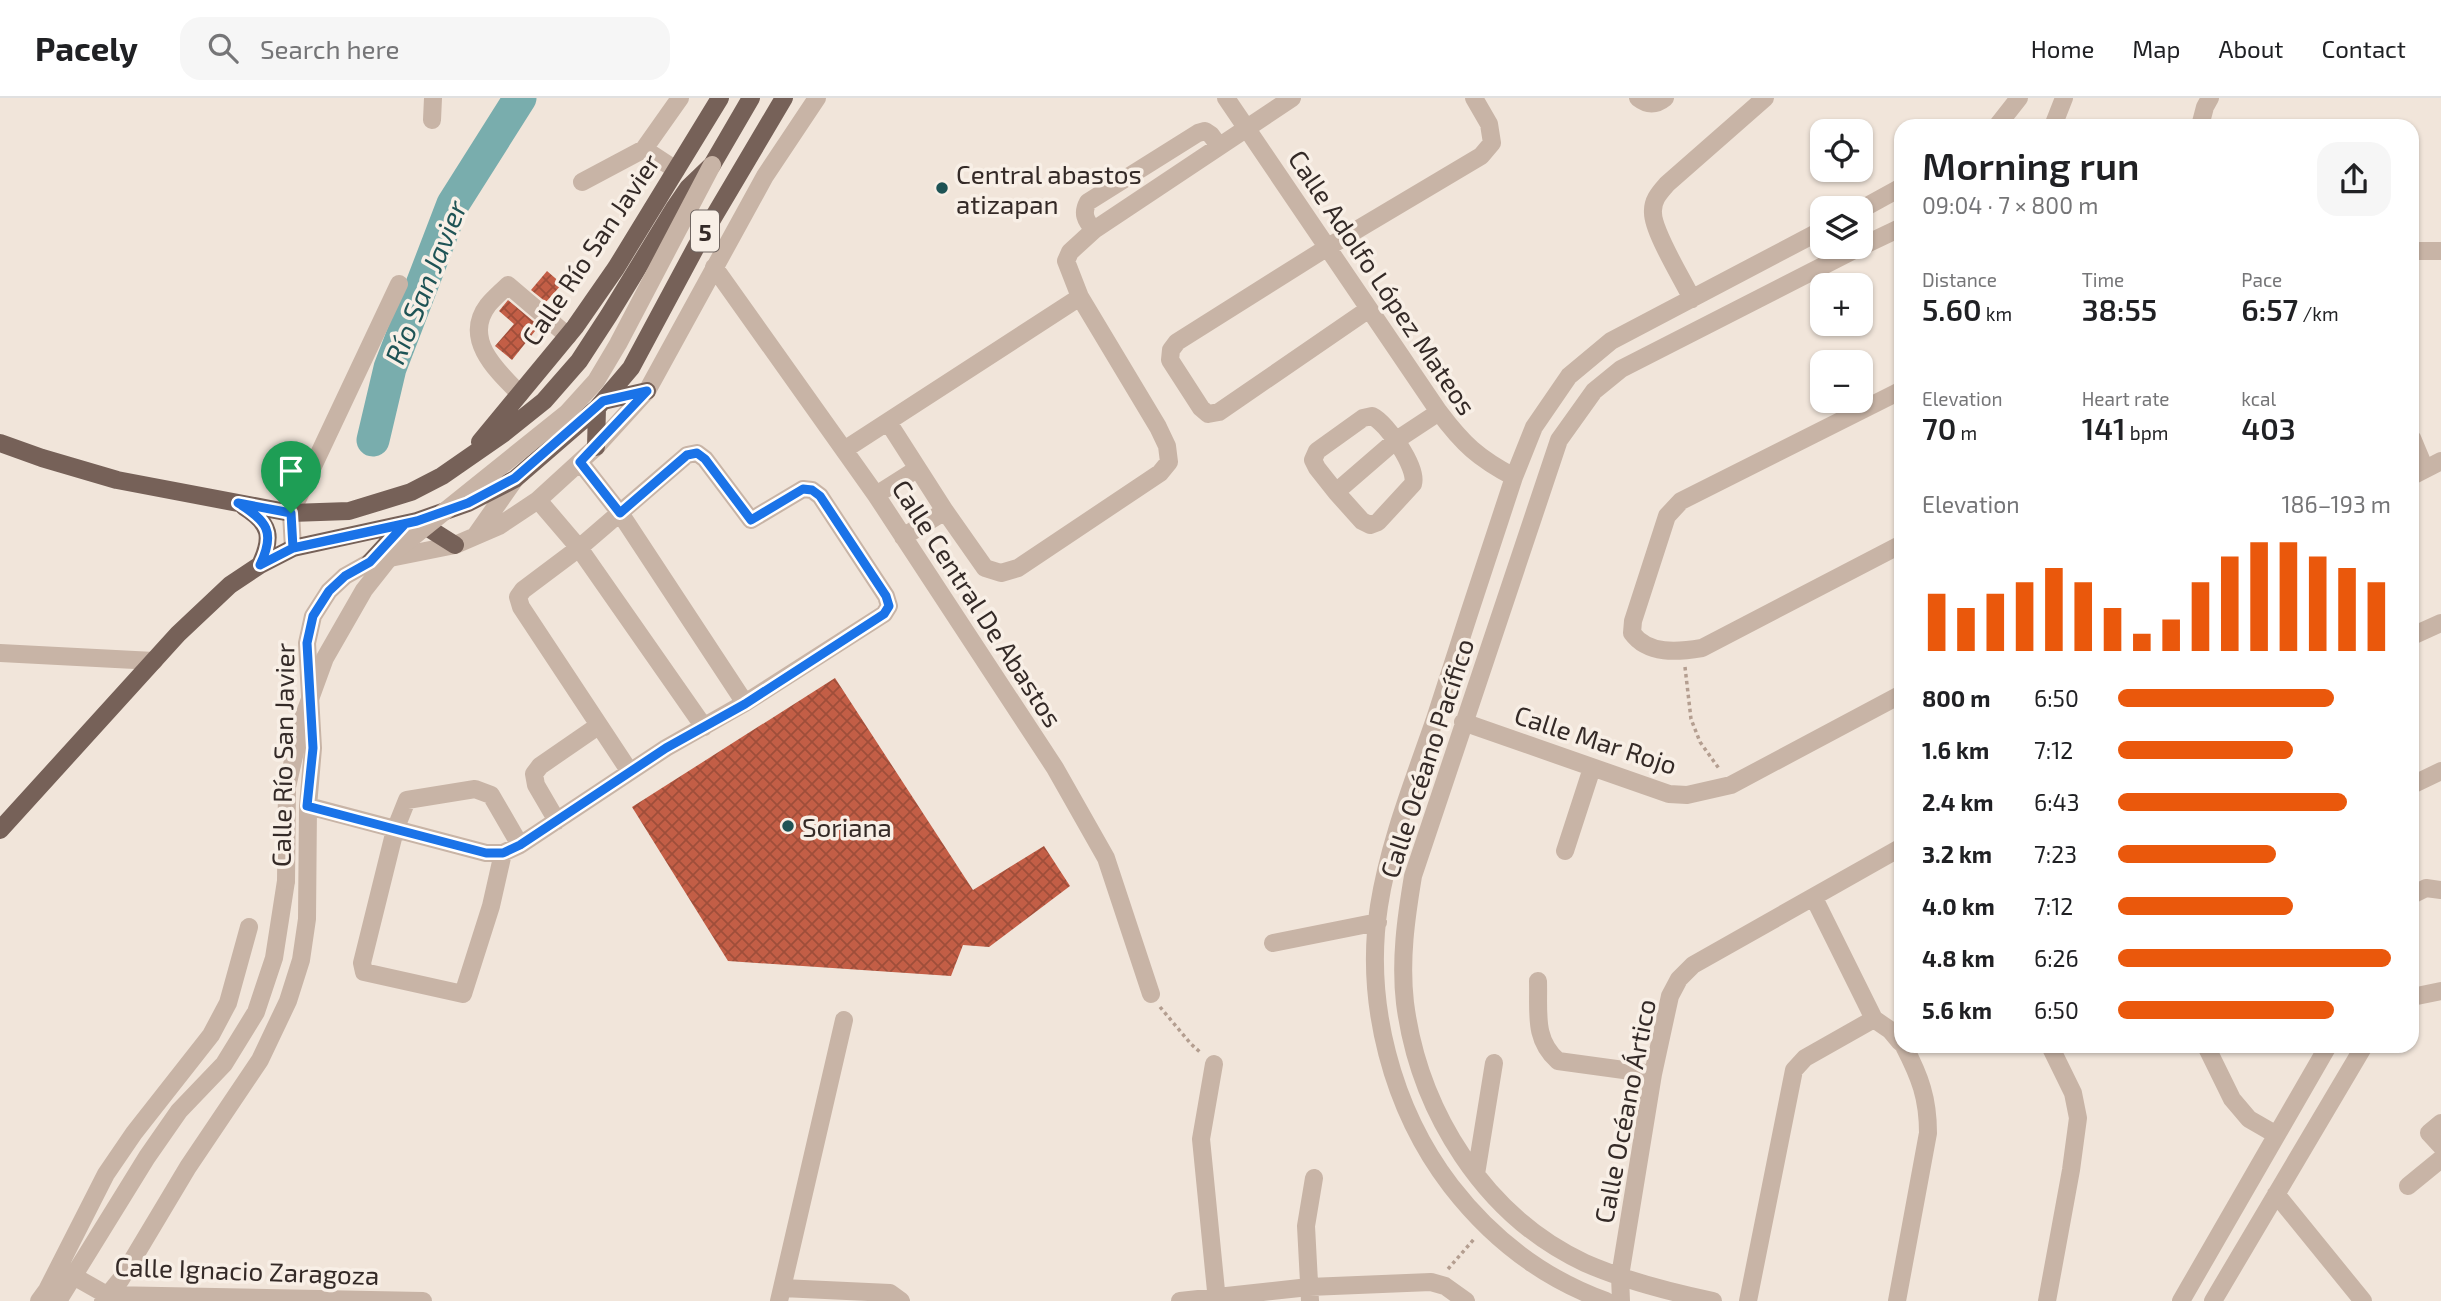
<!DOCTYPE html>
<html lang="en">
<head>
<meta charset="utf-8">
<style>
  body { margin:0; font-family:"Exo 2",sans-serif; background:#f6f6f6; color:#202124; height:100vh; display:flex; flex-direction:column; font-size:26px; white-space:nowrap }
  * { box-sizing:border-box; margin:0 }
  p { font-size:23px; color:#757577 }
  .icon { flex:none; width:38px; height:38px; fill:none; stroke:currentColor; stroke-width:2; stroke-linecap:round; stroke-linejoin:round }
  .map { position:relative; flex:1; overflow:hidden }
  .side { position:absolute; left:1894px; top:21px; width:525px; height:934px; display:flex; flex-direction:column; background:#fff; border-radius:21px; box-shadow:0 2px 5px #0004 }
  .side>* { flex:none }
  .tools { position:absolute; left:1810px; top:21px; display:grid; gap:14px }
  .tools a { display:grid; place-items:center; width:63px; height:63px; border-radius:14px; background:#fff; box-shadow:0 2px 5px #0004; font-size:35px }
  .pin { position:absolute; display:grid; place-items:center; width:60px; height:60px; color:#fff; margin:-72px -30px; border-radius:50% 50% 50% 0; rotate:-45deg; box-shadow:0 0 7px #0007 }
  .pin .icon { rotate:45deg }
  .round { display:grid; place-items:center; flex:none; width:74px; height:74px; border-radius:21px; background:#f6f6f6 }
  .overview { display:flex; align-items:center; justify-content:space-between; height:119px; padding:0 28px }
  h1 { font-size:38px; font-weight:600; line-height:52px }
  .stats { display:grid; grid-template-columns:repeat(3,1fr); gap:10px; height:119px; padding:7px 28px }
  .stats div { display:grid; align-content:center }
  .stats b { font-size:30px; font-weight:600 }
  .stats small { font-size:19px; font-weight:400 }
  .stats p { font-size:19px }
  .chart { height:196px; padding:14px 28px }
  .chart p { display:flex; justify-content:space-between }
  .chart svg { width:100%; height:126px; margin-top:7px; stroke:#ea580c; stroke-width:6 }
  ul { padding:0 28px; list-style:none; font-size:23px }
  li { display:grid; grid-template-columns:112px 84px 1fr; align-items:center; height:52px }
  li i { height:18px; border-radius:9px; background:#ea580c }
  header { display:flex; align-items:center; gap:42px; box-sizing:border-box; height:98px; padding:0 35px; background:#fff; border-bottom:2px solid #e0e0e0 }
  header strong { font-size:33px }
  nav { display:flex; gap:38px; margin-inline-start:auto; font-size:24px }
  .search { width:490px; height:63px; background:#f6f6f6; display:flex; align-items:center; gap:18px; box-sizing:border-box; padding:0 24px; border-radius:21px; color:#757577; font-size:26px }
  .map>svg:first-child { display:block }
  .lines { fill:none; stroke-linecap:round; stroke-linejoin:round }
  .river { stroke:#79adad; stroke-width:33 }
  .building { fill:url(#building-cross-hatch) }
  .path { stroke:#b49e90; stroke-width:3.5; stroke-dasharray:3.5 3.5; stroke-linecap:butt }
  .minor { stroke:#c8b4a6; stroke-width:18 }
  .major { stroke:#766158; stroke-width:18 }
  .minor-bridge { stroke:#c8b4a6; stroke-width:18 }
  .route-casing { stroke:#fff; stroke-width:14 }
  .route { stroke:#1a73e8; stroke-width:9 }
  .poi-dot { fill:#1e5355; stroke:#f8efe6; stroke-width:2.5 }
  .labels { text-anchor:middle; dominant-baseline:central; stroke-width:7; stroke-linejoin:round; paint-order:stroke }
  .shield { fill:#f8efe6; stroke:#6f6560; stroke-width:2 }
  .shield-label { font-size:24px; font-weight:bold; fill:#342a27 }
  .poi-label { font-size:26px; fill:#342a27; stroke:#f8efe6; text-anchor:start }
  .street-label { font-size:26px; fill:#342a27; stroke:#f8efe6 }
  .water-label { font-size:28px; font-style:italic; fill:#1e5355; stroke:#f8efe6 }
</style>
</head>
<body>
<header>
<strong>Pacely</strong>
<div class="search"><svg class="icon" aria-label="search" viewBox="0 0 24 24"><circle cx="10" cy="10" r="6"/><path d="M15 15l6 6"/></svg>Search here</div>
<nav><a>Home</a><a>Map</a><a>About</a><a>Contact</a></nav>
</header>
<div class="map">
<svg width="2441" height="1203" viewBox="0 0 2441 1203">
  <defs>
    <pattern id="building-cross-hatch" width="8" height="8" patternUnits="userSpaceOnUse" patternTransform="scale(1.75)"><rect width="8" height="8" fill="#c35e46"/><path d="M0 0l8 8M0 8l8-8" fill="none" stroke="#9f4e3a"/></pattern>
  </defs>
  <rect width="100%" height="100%" fill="#f1e5da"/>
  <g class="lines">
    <path class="river" d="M373,342l17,-72 63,-164 67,-106"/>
  </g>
  <path class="building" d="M547,173l15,13 -16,18 -15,-12z
    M508,202l31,26 -27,34 -17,-14 19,-22 -15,-13z
    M835,580l138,212 71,-44 26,40 -81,61 -26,-2 -12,31 -223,-15 -96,-154z"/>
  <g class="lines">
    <path class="path" d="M1685,569l6,52 9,23 20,28
      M1160,909l31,37 10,9
      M1448,1171l27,-31"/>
    <path class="minor" d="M1226,0l213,314c24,32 39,46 75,65
      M1638,0c9,7 17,8 27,0
      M432,22l1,-22
      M1997,28l22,-28
      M2053,28l11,-28
      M2200,28l5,-19 5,-9
      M644,51l32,21
      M582,84l62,-33 36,-51
      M1860,112l40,-22
      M1094,132c-9,-10 -12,-17 -6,-28l110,-69 7,-2 6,4 8,11
      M1860,149l40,-19
      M2412,153h29
      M714,169l162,228 179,273 51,90 45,136
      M1080,199l-14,-36 4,-9 24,-22 198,-132
      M1692,201c-9,-19 -39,-67 -39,-86 -1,-13 7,-21 14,-29l98,-86
      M1369,211l-150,103 -11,2 -7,-6 -31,-48 1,-10 6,-8 151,-95 153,-91 11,-13 -3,-19 -15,-26
      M1900,293l-219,110 -14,15 -34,105 -1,12c16,22 46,19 70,15l198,-103
      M520,296c-23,-23 -58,-55 -32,-89 6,-7 13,-13 20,-20l60,51
      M888,324l57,89
      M2412,340l13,31
      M844,352l236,-153 78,130 9,19 2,16 -9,11 -142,95 -17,5 -16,-5 -40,-57 -42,26
      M580,364l40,51 125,190
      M2412,378l29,-15
      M1336,394l-19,-24 -4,-8 4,-9 46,-33 9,-2c15,7 46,52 41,68l-35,38 -8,3 -8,-4 -26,-29 59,-51 44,-29
      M876,397l41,-26
      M538,402l41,48 125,179
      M476,437l39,-56
      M293,450l-2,-35 108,-229
      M2412,538l29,-13
      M0,555l154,8
      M1463,624l206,72 18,1 44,-10 169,-90
      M2412,687l29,-14
      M308,708l178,47h17l17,-8 146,-97 79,-45 139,-89 5,-8 -3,-10 -66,-100 -8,-6 -9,-1 -52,31 -46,-61 -8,-6 -10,2 -108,93 -56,42 -5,7 3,10 109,165
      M557,723l-21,-36 -2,-11 6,-8 58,-40
      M1565,753l27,-83
      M503,755l-12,53 -28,88 -99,-22 -2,-9 33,-133 12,-30 68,-11 16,6 29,50
      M2412,797l14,-7 15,2
      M1814,800l60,121 16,11 10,12
      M1273,845l105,-21
      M1538,883c1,31 -5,58 20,80l95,13
      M2412,899l29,-6
      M2206,948l26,53 17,20 26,15
      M1214,966l-13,75 16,162
      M2441,1025l-12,10 12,13
      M1476,1076l18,-111
      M2408,1088l33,-27
      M2276,1096l87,107
      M75,1179l32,18 316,6
      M782,1190l108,5 11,8
      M39,1203l8,-11 59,-116 28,-41 77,-98 17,-32 21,-76
      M58,1203l89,-144 32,-46 45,-47 32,-52 18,-54 12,-77
      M103,1203l18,-22 67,-112 72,-107 28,-59 13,-41 6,-41 1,-113 5,-58 -6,-105 6,-27 16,-25 16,-15 25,-14 85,-17 44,-19 39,-26 58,-53 51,-56 118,-215 52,-78
      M779,1203l65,-281
      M1180,1203l129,-14 122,-5 14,4 21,15
      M1310,1203l-4,-75 8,-48
      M1606,1203c-64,-23 -114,-62 -155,-115 -59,-77 -87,-183 -72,-280 10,-64 35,-126 56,-187 26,-81 52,-161 79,-242l20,-50 35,-51 42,-35 211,-111
      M1621,1203l-1,-25 33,-202 17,-78 9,-17 14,-14 207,-117
      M1713,1203c-43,-9 -87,-20 -128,-38 -101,-47 -166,-152 -180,-260 -5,-43 1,-85 8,-127l146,-436 35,-49 27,-22 239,-122
      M1748,1203l46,-231 11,-12 69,-39
      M1897,1203l31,-168c0,-35 -8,-56 -24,-87
      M2047,1203l24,-131 7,-52 -5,-25 -23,-47
      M2181,1203l147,-255
      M2213,1203l151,-255"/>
    <path class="major" d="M603,303l44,-10
      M480,344l95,-115 41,-59 104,-170
      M0,345l42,15 75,22 174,33 58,-2 62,-19 31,-16 62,-43 40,-32 35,-40 30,-46 66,-108 13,-19 24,-23 39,-67
      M596,349l1,-39
      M244,409c27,17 29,30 16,58
      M417,423l38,24
      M370,464l35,-38
      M0,732l178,-196 52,-49 30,-20 33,-17 124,-27 51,-18 47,-24 82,-71 34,-40 66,-123 87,-147"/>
    <path class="minor-bridge" d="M286,783l1,-94 15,-66 23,-63 39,-68 30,-38 173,-139 29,-32 22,-37 94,-179"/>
  </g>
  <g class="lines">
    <g class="route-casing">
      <path id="route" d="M291,415l-53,-10c29,18 38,29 22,62l33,-17 112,-24 -35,38 -25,14 -16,15 -16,25 -6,27 6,105 -6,58 179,47h17l17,-8 146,-97 79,-44 139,-90 5,-8 -3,-10 -66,-100 -8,-6 -9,-1 -52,31 -46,-61 -8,-6 -10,2 -67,58 -40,-51 67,-71 -44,10 -88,77 -47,25 -51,18 -124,27 -2,-35"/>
    </g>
    <use href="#route" class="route"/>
  </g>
  <g class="poi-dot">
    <circle cx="942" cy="90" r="7"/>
    <circle cx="788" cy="728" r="7"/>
  </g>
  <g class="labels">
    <rect class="shield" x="691" y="112.5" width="28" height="41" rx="5"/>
    <g class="shield-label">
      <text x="705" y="133">5</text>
    </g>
    <g class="poi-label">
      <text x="956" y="75">Central abastos<tspan x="956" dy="30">atizapan</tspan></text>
      <text x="802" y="728">Soriana</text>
    </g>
    <g class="street-label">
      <text transform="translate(590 151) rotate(-56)">Calle Río San Javier</text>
      <text transform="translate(1383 184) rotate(56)">Calle Adolfo López Mateos</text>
      <text transform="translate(978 505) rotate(57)">Calle Central De Abastos</text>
      <text transform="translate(1596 641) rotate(18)">Calle Mar Rojo</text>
      <text transform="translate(282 657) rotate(-89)">Calle Río San Javier</text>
      <text transform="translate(1426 660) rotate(-72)">Calle Océano Pacífico</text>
      <text transform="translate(1624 1013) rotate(-79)">Calle Océano Ártico</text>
      <text transform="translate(247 1172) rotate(2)">Calle Ignacio Zaragoza</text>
    </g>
    <g class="water-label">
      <text transform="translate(425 184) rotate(-68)">Río San Javier</text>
    </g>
  </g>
</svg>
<div class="tools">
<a><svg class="icon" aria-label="locate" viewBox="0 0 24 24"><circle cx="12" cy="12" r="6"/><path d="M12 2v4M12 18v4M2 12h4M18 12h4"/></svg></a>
<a><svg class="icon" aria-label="layers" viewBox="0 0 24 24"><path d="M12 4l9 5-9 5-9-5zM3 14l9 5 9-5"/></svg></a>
<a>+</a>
<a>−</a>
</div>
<div class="pin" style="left:291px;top:415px;background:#1e9e55"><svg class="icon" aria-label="arrive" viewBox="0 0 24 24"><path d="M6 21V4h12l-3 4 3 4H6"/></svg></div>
<section class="side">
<div class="overview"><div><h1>Morning run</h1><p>09:04 · 7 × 800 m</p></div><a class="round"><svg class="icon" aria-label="share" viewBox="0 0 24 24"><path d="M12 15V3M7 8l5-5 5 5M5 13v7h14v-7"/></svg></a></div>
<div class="stats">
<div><p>Distance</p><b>5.60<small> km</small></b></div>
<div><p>Time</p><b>38:55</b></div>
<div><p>Pace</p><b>6:57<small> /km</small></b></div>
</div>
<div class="stats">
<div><p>Elevation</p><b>70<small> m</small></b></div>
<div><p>Heart rate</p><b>141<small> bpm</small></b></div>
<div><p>kcal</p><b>403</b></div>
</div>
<div class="chart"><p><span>Elevation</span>186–193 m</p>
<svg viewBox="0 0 160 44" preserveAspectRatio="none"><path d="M5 44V24M15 44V29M25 44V24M35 44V20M45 44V15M55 44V20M65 44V29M75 44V38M85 44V33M95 44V20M105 44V11M115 44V6M125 44V6M135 44V11M145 44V15M155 44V20"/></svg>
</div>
<ul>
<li><b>800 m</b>6:50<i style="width:79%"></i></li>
<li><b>1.6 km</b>7:12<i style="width:64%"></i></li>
<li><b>2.4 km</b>6:43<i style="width:84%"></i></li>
<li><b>3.2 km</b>7:23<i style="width:58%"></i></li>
<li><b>4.0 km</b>7:12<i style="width:64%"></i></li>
<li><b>4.8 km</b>6:26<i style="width:100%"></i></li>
<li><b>5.6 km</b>6:50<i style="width:79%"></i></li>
</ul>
</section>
</div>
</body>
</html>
